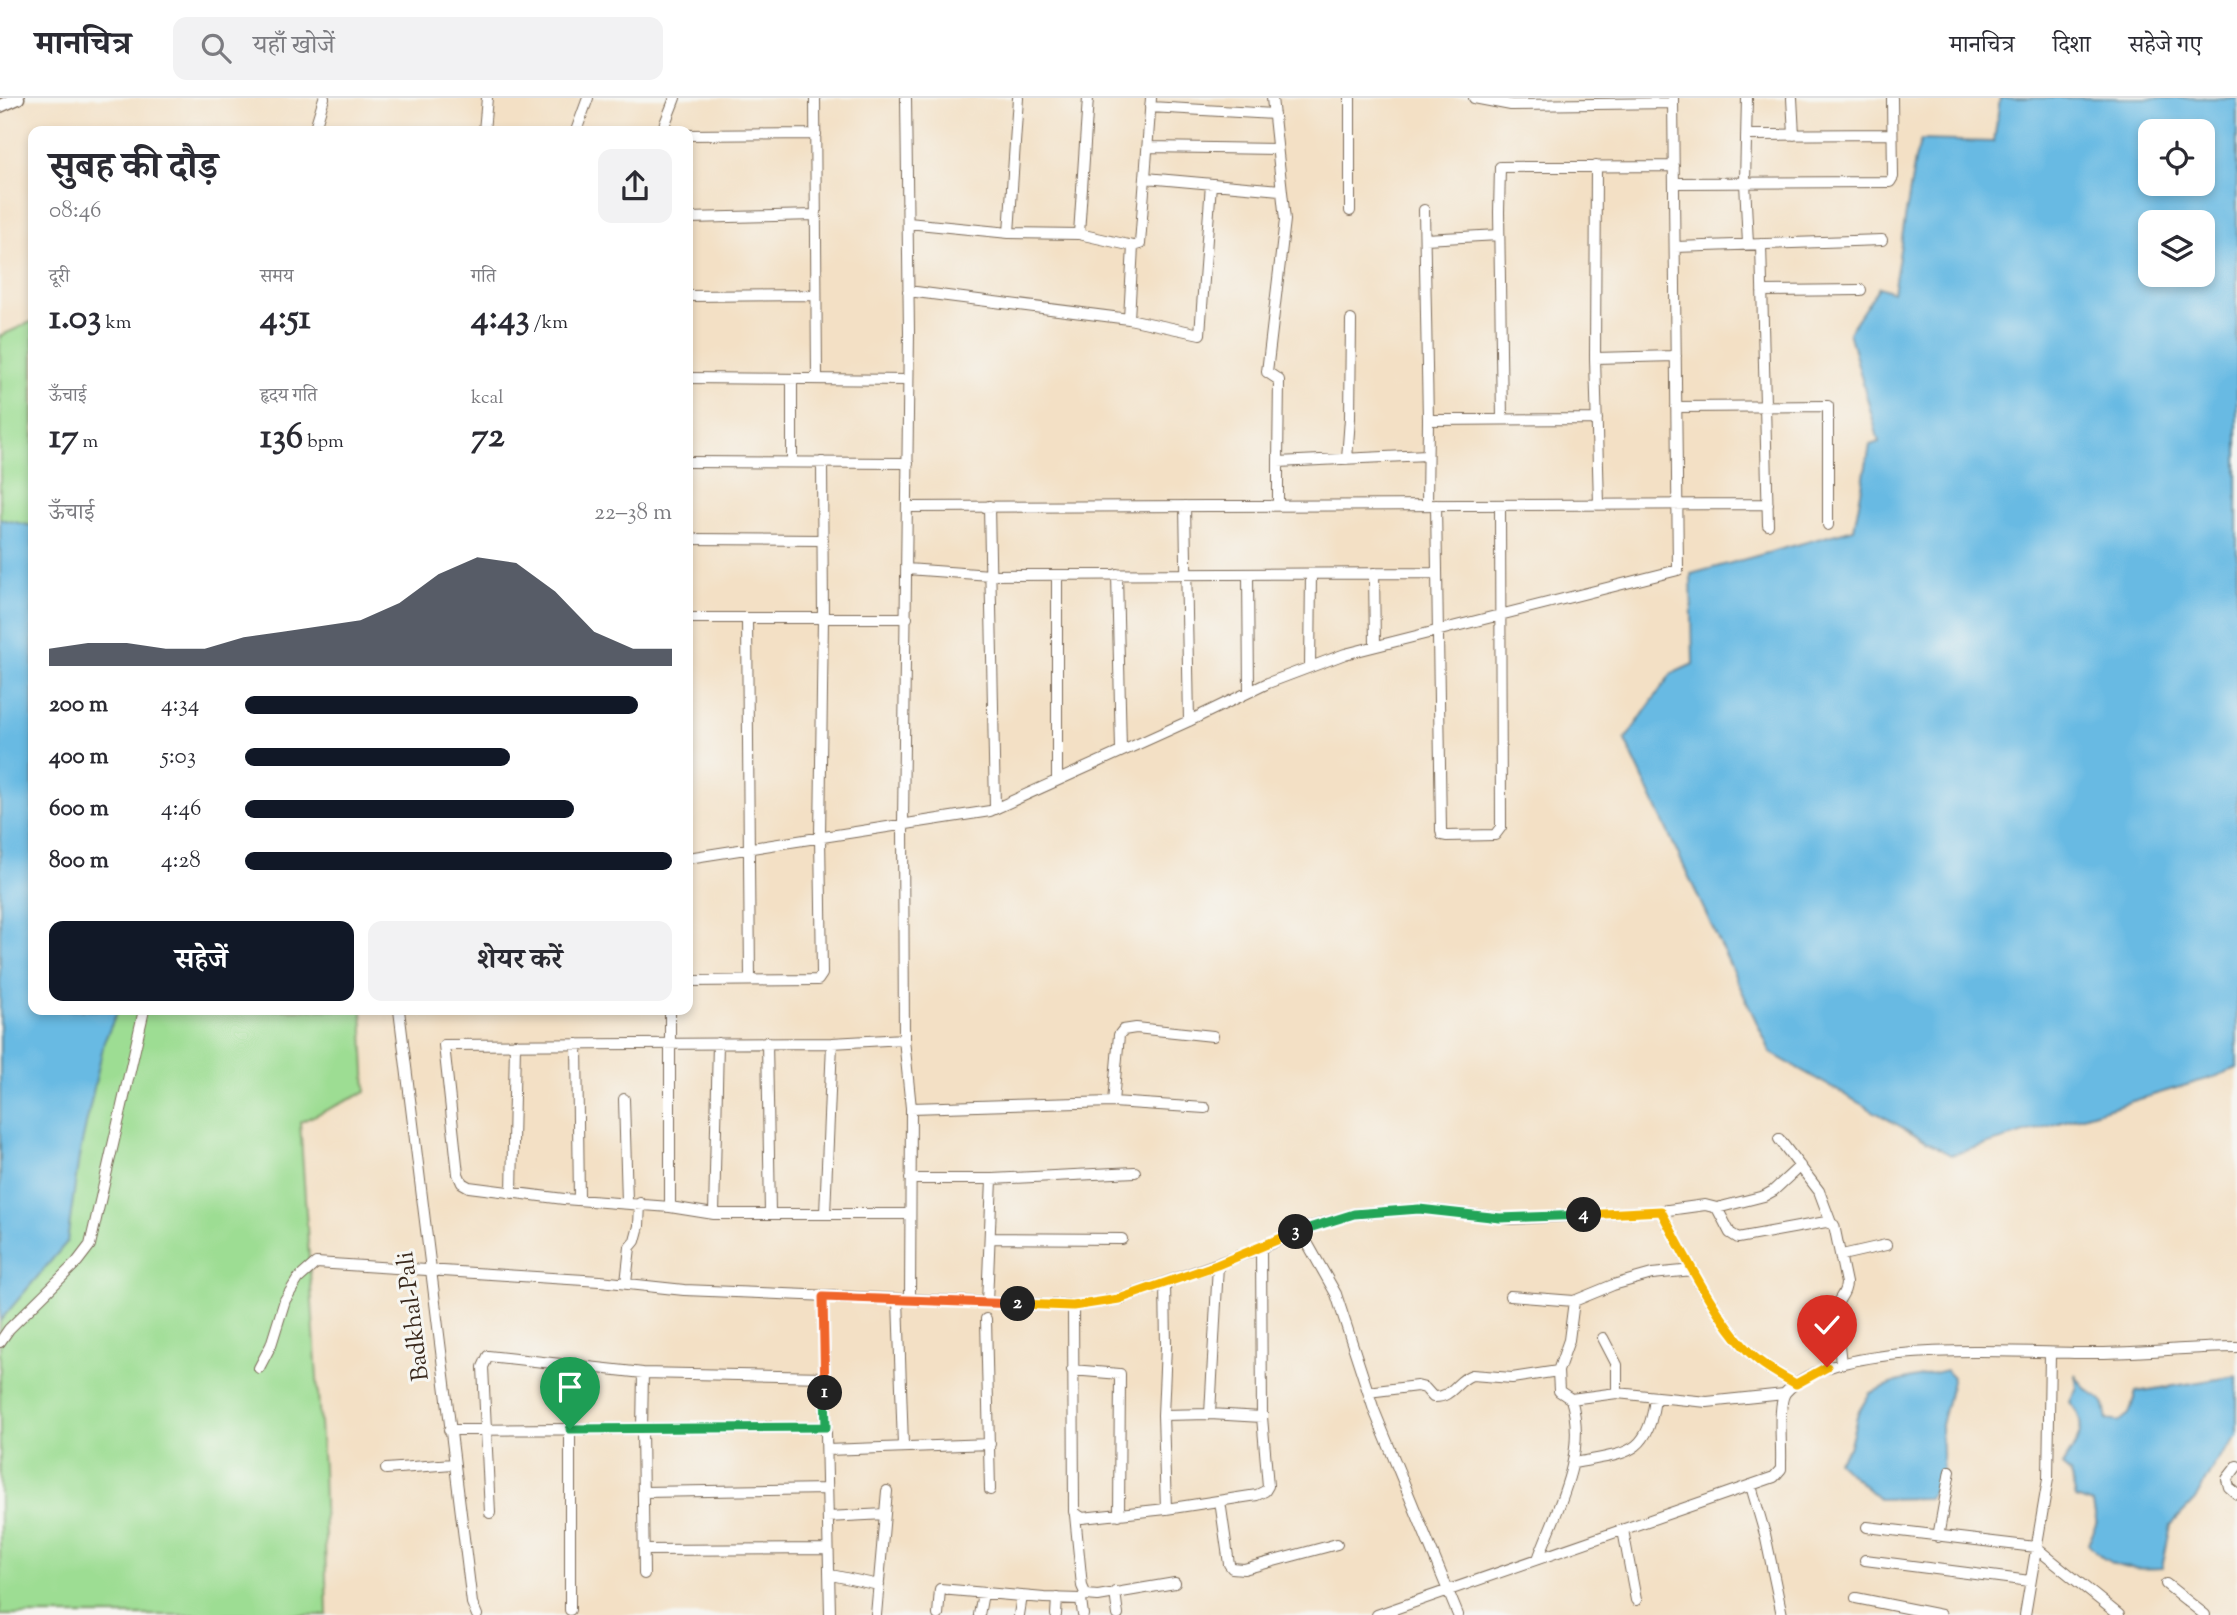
<!DOCTYPE html>
<html lang="hi">
<head>
<meta charset="utf-8">
<style>
  body { margin:0; font-family:"Sorts Mill Goudy","Noto Serif Devanagari",serif; background:#f2f2f3; color:#2b2b33; height:100vh; display:flex; flex-direction:column; font-size:26px; white-space:nowrap }
  * { box-sizing:border-box; margin:0 }
  p { font-size:23px; color:#7c7c81 }
  .icon { flex:none; width:38px; height:38px; fill:none; stroke:currentColor; stroke-width:2; stroke-linecap:round; stroke-linejoin:round }
  .map { position:relative; flex:1; overflow:hidden }
  .details { position:absolute; left:28px; top:28px; width:665px; height:889px; display:flex; flex-direction:column; background:#fff; border-radius:14px; box-shadow:0 4px 10px #0003 }
  .details>* { flex:none }
  .buttons { position:absolute; left:2138px; top:21px; display:grid; gap:14px }
  .buttons a { display:grid; place-items:center; width:77px; height:77px; border-radius:14px; background:#fff; box-shadow:0 4px 10px #0003; font-size:35px }
  .pin { position:absolute; display:grid; place-items:center; width:60px; height:60px; color:#fff; margin:-72px -30px; border-radius:50% 50% 50% 0; rotate:-45deg; box-shadow:0 0 7px #0007 }
  .pin .icon { rotate:45deg }
  .km { position:absolute; width:35px; height:35px; margin:-18px; border-radius:50%; background:#222; color:#fff; font-size:19px; line-height:35px; text-align:center }
  .round { display:grid; place-items:center; flex:none; width:74px; height:74px; border-radius:14px; background:#f2f2f3 }
  .head { display:flex; align-items:center; justify-content:space-between; height:119px; padding:0 21px }
  h1 { font-size:38px; font-weight:700; line-height:52px }
  .metrics { display:grid; grid-template-columns:repeat(3,1fr); gap:10px; height:119px; padding:7px 21px }
  .metrics div { display:grid; align-content:center }
  .metrics b { font-size:35px; font-weight:700 }
  .metrics small { font-size:19px; font-weight:400 }
  .metrics p { font-size:19px }
  .chart { height:196px; padding:14px 21px }
  .chart p { display:flex; justify-content:space-between }
  .chart svg { width:100%; height:126px; margin-top:7px; fill:#111827; opacity:.7 }
  .primary-button { display:flex; gap:14px; margin-top:auto; padding:14px 21px }
  .primary-button a { flex:1; height:80px; border-radius:14px; background:#111827; color:#fff; font-size:28px; font-weight:700; line-height:80px; text-align:center }
  .primary-button a+a { background:#f2f2f3; color:#2b2b33 }
  ul { padding:0 21px; list-style:none; font-size:23px }
  li { display:grid; grid-template-columns:112px 84px 1fr; align-items:center; height:52px }
  li i { height:18px; border-radius:9px; background:#111827 }
  header { display:flex; align-items:center; gap:42px; box-sizing:border-box; height:98px; padding:0 35px; background:#fff; border-bottom:2px solid #e1e1e2 }
  header strong { font-size:33px }
  nav { display:flex; gap:38px; margin-inline-start:auto; font-size:24px }
  .search { width:490px; height:63px; background:#f2f2f3; display:flex; align-items:center; gap:18px; box-sizing:border-box; padding:0 24px; border-radius:14px; color:#7c7c81; font-size:26px }
  .map>svg:first-child { display:block }
  .green { fill:#9ddd93; stroke:#6c8458; stroke-width:2 }
  .water { fill:#67bae3; stroke:#517280; stroke-width:2; fill-rule:evenodd }
  .lines { fill:none; stroke-linecap:round; stroke-linejoin:round }
  .minor-casing { stroke:#7b6a58; stroke-width:12 }
  .major-casing { stroke:#7b6a58; stroke-width:15 }
  .minor { stroke:#fff; stroke-width:10 }
  .major { stroke:#fff; stroke-width:12 }
  .split-1-casing { stroke:#fff; stroke-width:14 }
  .split-2-casing { stroke:#fff; stroke-width:14 }
  .split-3-casing { stroke:#fff; stroke-width:14 }
  .split-4-casing { stroke:#fff; stroke-width:14 }
  .split-5-casing { stroke:#fff; stroke-width:14 }
  .split-1 { stroke:#22a559; stroke-width:9 }
  .split-2 { stroke:#f0652b; stroke-width:9 }
  .split-3 { stroke:#f5b400; stroke-width:9 }
  .split-4 { stroke:#22a559; stroke-width:9 }
  .split-5 { stroke:#f5b400; stroke-width:9 }
  .labels { text-anchor:middle; dominant-baseline:central; stroke-width:6; stroke-linejoin:round; paint-order:stroke }
  .street-label { font-size:24px; fill:#3b2a1e; stroke:#f6f6f2 }
</style>
</head>
<body>
<header>
<strong>मानचित्र</strong>
<div class="search"><svg class="icon" aria-label="search" viewBox="0 0 24 24"><circle cx="10" cy="10" r="6"/><path d="M15 15l6 6"/></svg>यहाँ खोजें</div>
<nav><a>मानचित्र</a><a>दिशा</a><a>सहेजे गए</a></nav>
</header>
<div class="map">
<svg width="2237" height="1517" viewBox="0 0 2237 1517">
  <rect width="100%" height="100%" fill="#f6f6f2"/>
  <filter id="ink" filterUnits="userSpaceOnUse"><feTurbulence type="fractalNoise" baseFrequency=".0143" numOctaves="2"/><feDisplacementMap in="SourceGraphic" scale="14" xChannelSelector="R" yChannelSelector="G"/><feConvolveMatrix kernelMatrix="1 2 1 2 8 2 1 2 1" color-interpolation-filters="sRGB"/></filter>
  <filter id="wash" filterUnits="userSpaceOnUse"><feTurbulence type="fractalNoise" baseFrequency=".00686" numOctaves="4" result="noise"/><feDisplacementMap in="SourceGraphic" scale="28" xChannelSelector="R" yChannelSelector="G"/><feGaussianBlur stdDeviation="1.57" result="paint"/><feColorMatrix in="noise" values="0 0 0 0 0 0 0 0 0 0 0 0 0 0 0 0 0 1.4 0 .05"/><feComposite in="paint" operator="in"/></filter>
  <g filter="url(#wash)">
    <rect width="100%" height="100%" fill="#f3e0c5"/>
    <path class="green" d="M33,223v689h329l4,82 -66,30 23,346 4,147h-327v-1279z"/>
    <path class="water" d="M2000,0h237v970l-20,8 -266,79 -180,-102 -146,-313 46,-66 22,-10 -2,-90 163,-45 16,-84 9,-3 -30,-110 30,-45 14,5 22,-133 6,-19 73,2zM2203,33v53h-52v-53zM2203,124v53h-52v-53z
      M0,421l33,7v484h85l-14,32 -25,115 -12,85 -67,79z
      M1946,1272l7,7 -12,48 2,54 -15,19 -49,1 -42,-37 12,-14 9,-35 12,-20 26,-11z
      M2075,1276c3,4 6,10 10,14 16,15 17,4 22,32l12,2 10,-8 7,-22 101,-16v60l-23,29 -19,35 -24,25 -9,43c-33,1 -52,3 -74,-25l9,-18 -4,-21 -17,-6 -6,-25 -8,-7c15,-24 29,-39 8,-64l7,-15z"/>
  </g>
  <g filter="url(#ink)">
    <g class="lines">
      <g class="minor-casing">
        <path id="minor" d="M815,0l2,281
          M906,0l3,234 -6,491 1,216 7,69 -1,191
          M1272,0l13,122 -18,152 12,8 -1,82
          M1474,0l37,7 162,-2
          M1747,0l-2,84 3,62
          M1792,0l2,37
          M1150,9l124,7
          M314,33l10,-33
          M484,33l3,-33
          M576,33l12,-33
          M662,33l13,-33
          M688,37l128,-1
          M1747,37l145,-1
          M1148,49l129,2
          M1596,68l-1,192 4,146
          M1146,80l134,12
          M1674,85l216,-1 3,-5 -1,-79
          M1424,112l4,210 -1,85
          M1350,113v-113
          M688,120l128,-3
          M908,125l101,10 70,1 54,12 7,-2 11,-146
          M1009,135l9,-135
          M1079,136l9,-136
          M1425,141l74,-4
          M1761,146l7,281
          M1133,148l-4,73 71,15 11,-150
          M1675,149l207,-7
          M908,193l221,28
          M1762,193l99,-1
          M688,198l128,-1
          M1595,260l81,-2
          M688,280l220,2
          M792,281v83
          M1676,309l152,-1v119
          M1502,321l-3,-207 1,-45 174,-1
          M1428,322l169,-1
          M1347,361l3,-41 1,-98
          M688,364l220,1
          M1278,407v-43l149,-7
          M1436,407l5,325 1,5 5,1 48,-1 6,-8 -1,-322
          M989,408l6,302
          M1185,408l4,215
          M908,409l860,-3
          M688,441l135,1
          M907,471l83,6 447,-2
          M1374,475l1,73
          M1117,476l4,176
          M1248,476l1,117
          M1057,477v204
          M688,520h219
          M747,520l3,362
          M1310,569l1,-93
          M688,760l302,-47 199,-90 79,-38 77,-29 333,-84 -5,-472
          M688,883l130,-1 4,-6 -2,-138 3,-218 -1,-156
          M399,912l73,593 5,12
          M904,941l-72,4 -388,2 14,129 4,9 7,4 95,12 106,8 44,7h195
          M767,944l3,171
          M577,946l2,155
          M624,1001l3,103
          M1113,1004l6,-67 4,-5 13,-2 77,8
          M911,1010l202,-6 92,6
          M1779,1041l40,52 12,32
          M910,1081h82l143,-7
          M512,1095l3,-149
          M670,1109v-197
          M1717,1110l47,-12 9,-5 27,-25
          M1661,1113c22,42 62,122 98,150 11,9 25,16 37,23
          M714,1116l4,-171
          M825,1116l7,-171
          M1300,1132l36,64 38,116 84,205
          M990,1140l132,1
          M1842,1157l44,-10
          M626,1185l4,-36 5,-6 4,-15 1,-23
          M1165,1185l1,63 -3,69 3,94 91,-14 8,-4 3,-5 -6,-69 -1,-169
          M1510,1198l64,5 39,-16 39,-11 41,-4
          M823,1199l7,318
          M898,1201l5,147
          M1574,1203l-5,39 -11,31 1,20 12,8 46,-6 90,9 77,-8
          M987,1205l5,-124
          M1073,1208l1,206 8,6 84,-9
          M986,1221l4,171
          M1603,1240l14,27v28
          M0,1244l9,-13 68,-67 13,-17 54,-235
          M259,1270l12,-23 14,-45 13,-21 18,-16 284,18 84,9 389,16 46,-7 142,-51 39,-18 54,-16 65,-5 94,10 148,-8 44,-6 12,3 13,25 8,5 88,-16 8,3 12,58c0,12 -9,16 -11,27l6,53
          M1072,1272l48,4 -1,141
          M643,1275l-1,56 2,145
          M1368,1294l49,-6 8,2 8,9c20,1 23,-17 39,-22l40,3 46,-7
          M1210,1316l8,-149
          M1163,1317l47,-1 52,3
          M570,1331v181
          M449,1332l377,-3
          M827,1352l163,-6
          M1574,1365c51,-10 75,-6 81,-66
          M2237,1368l-10,13 2,8 8,7
          M386,1371l67,-5
          M1751,1388l14,48 17,81
          M643,1394l184,-3
          M1220,1403l9,63 3,4 12,1 93,-25
          M490,1415l-7,-146 5,-11 155,17 182,4
          M1075,1417l7,71 4,9 12,1 77,-13
          M828,1419l57,-3
          M1867,1429l168,20 84,68
          M1623,1432l13,70
          M1938,1439l12,-66
          M644,1452l184,-1
          M1538,1461c19,-51 50,-104 33,-160
          M1865,1462l165,21
          M831,1477l48,10
          M2166,1486l39,31
          M1115,1494l3,23
          M1856,1500l85,17
          M876,1517l11,-124
          M938,1517l2,-26 104,9 37,1 2,16
          M979,1517l4,-22
          M1019,1517l3,-19
          M1056,1517l1,-17
          M1377,1517l397,-138 7,-8v-8c1,-15 -4,-59 5,-69 52,-56 238,-38 312,-39 46,0 93,-6 139,-6
          M2025,1517l23,-136 2,-125"/>
      </g>
      <g class="major-casing">
        <path id="major" d="M0,8l18,-8"/>
      </g>
      <use href="#minor" class="minor"/>
      <use href="#major" class="major"/>
    </g>
  </g>
  <g class="lines" filter="url(#ink)">
    <g class="split-1-casing">
      <path id="split-1" d="M570,1331l256,-2 -1,-34"/>
    </g>
    <g class="split-2-casing">
      <path id="split-2" d="M825,1295l-2,-96 195,7"/>
    </g>
    <g class="split-3-casing">
      <path id="split-3" d="M1018,1206l55,2 46,-7 98,-34 79,-33"/>
    </g>
    <g class="split-4-casing">
      <path id="split-4" d="M1296,1134l58,-18 65,-5 81,9 84,-3"/>
    </g>
    <g class="split-5-casing">
      <path id="split-5" d="M1584,1117l77,-4c22,42 62,122 98,150 11,9 25,16 37,23l31,-17"/>
    </g>
    <use href="#split-1" class="split-1"/>
    <use href="#split-2" class="split-2"/>
    <use href="#split-3" class="split-3"/>
    <use href="#split-4" class="split-4"/>
    <use href="#split-5" class="split-5"/>
  </g>
  <g class="labels">
    <g class="street-label">
      <text transform="translate(414 1218) rotate(-97)">Badkhal-Pali</text>
    </g>
  </g>
</svg>
<div class="buttons">
<a><svg class="icon" aria-label="locate" viewBox="0 0 24 24"><circle cx="12" cy="12" r="6"/><path d="M12 2v4M12 18v4M2 12h4M18 12h4"/></svg></a>
<a><svg class="icon" aria-label="layers" viewBox="0 0 24 24"><path d="M12 4l9 5-9 5-9-5zM3 14l9 5 9-5"/></svg></a>
</div>
<div class="pin" style="left:570px;top:1331px;background:#1e9e55"><svg class="icon" aria-label="arrive" viewBox="0 0 24 24"><path d="M6 21V4h12l-3 4 3 4H6"/></svg></div>
<div class="pin" style="left:1827px;top:1269px;background:#d93025"><svg class="icon" aria-label="check" viewBox="0 0 24 24"><path d="M5 12l5 5 9-10"/></svg></div>
<b class="km" style="left:825px;top:1295px">1</b>
<b class="km" style="left:1018px;top:1206px">2</b>
<b class="km" style="left:1296px;top:1134px">3</b>
<b class="km" style="left:1584px;top:1117px">4</b>
<section class="details">
<div class="head"><div><h1>सुबह की दौड़</h1><p>08:46</p></div><a class="round"><svg class="icon" aria-label="share" viewBox="0 0 24 24"><path d="M12 15V3M7 8l5-5 5 5M5 13v7h14v-7"/></svg></a></div>
<div class="metrics">
<div><p>दूरी</p><b>1.03<small> km</small></b></div>
<div><p>समय</p><b>4:51</b></div>
<div><p>गति</p><b>4:43<small> /km</small></b></div>
</div>
<div class="metrics">
<div><p>ऊँचाई</p><b>17<small> m</small></b></div>
<div><p>हृदय गति</p><b>136<small> bpm</small></b></div>
<div><p>kcal</p><b>72</b></div>
</div>
<div class="chart"><p><span>ऊँचाई</span>22–38 m</p>
<svg viewBox="0 0 160 44" preserveAspectRatio="none"><path d="M0 44V38L10 36L20 36L30 38L40 38L50 34L60 32L70 30L80 28L90 22L100 12L110 6L120 8L130 18L140 32L150 38L160 38V44z"/></svg>
</div>
<ul>
<li><b>200 m</b>4:34<i style="width:92%"></i></li>
<li><b>400 m</b>5:03<i style="width:62%"></i></li>
<li><b>600 m</b>4:46<i style="width:77%"></i></li>
<li><b>800 m</b>4:28<i style="width:100%"></i></li>
</ul>
<div class="primary-button"><a>सहेजें</a><a>शेयर करें</a></div>
</section>
</div>
</body>
</html>
